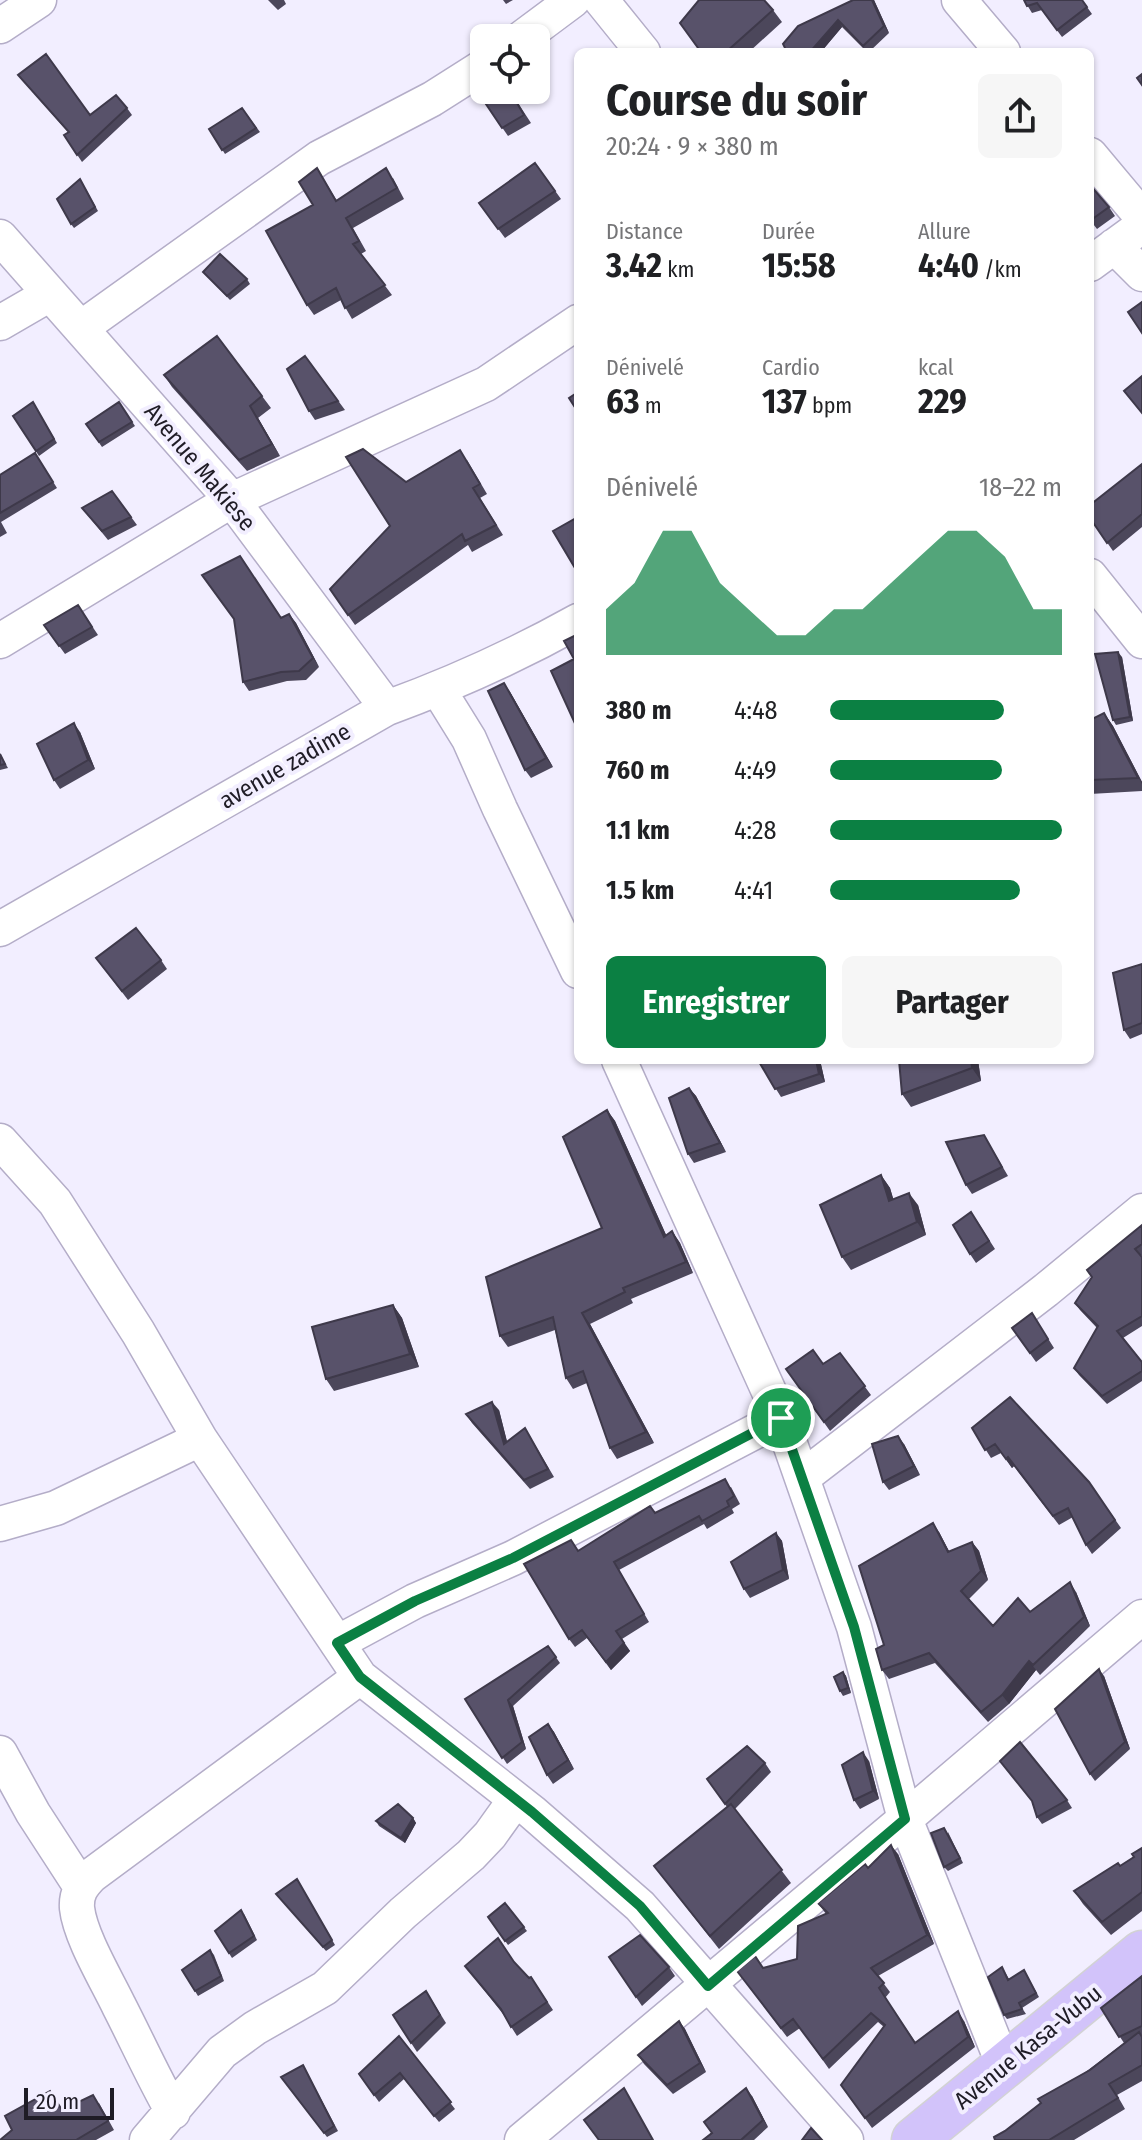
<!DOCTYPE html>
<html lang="fr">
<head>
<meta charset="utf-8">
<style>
  body { margin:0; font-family:"Fira Sans Condensed",sans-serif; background:#f6f6f6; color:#202124; height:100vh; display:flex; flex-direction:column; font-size:30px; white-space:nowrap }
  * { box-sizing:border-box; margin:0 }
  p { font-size:26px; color:#757577 }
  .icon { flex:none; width:44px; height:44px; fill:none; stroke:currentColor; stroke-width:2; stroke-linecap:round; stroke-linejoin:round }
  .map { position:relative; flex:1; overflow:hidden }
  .details { position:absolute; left:574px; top:48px; width:520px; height:1016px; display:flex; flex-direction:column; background:#fff; border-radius:12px; box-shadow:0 2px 6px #0004 }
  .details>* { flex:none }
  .buttons { position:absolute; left:470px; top:24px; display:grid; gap:16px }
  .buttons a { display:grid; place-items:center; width:80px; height:80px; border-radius:12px; background:#fff; box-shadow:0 2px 6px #0004; font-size:40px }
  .scale { position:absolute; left:24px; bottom:20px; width:90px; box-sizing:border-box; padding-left:8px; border:4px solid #1f1c26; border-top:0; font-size:22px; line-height:28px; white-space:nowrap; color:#1f1c26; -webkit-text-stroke:6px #f2eeff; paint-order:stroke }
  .pin { position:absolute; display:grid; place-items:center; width:68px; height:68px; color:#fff; margin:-34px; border:4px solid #fff; border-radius:50%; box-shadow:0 2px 8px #0007 }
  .round { display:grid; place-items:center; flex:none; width:84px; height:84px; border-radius:12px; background:#f6f6f6 }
  .overview { display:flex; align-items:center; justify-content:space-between; height:136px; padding:0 32px }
  h1 { font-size:44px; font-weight:700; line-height:60px }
  .stats { display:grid; grid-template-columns:repeat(3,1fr); gap:12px; height:136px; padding:8px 32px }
  .stats div { display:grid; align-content:center }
  .stats b { font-size:34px; font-weight:700 }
  .stats small { font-size:22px; font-weight:400 }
  .stats p { font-size:22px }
  .chart { height:224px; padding:16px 32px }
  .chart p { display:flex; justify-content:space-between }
  .chart svg { width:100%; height:144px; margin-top:8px; fill:#0b8043; opacity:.7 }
  .primary-button { display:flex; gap:16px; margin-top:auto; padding:16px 32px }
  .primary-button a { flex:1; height:92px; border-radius:12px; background:#0b8043; color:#fff; font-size:32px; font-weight:700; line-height:92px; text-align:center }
  .primary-button a+a { background:#f6f6f6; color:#202124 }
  ul { padding:0 32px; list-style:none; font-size:26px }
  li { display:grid; grid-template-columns:128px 96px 1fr; align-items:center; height:60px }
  li i { height:20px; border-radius:10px; background:#0b8043 }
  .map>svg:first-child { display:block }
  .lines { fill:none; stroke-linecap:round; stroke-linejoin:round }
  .minor-casing { stroke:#b4adc8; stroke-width:37 }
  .trunk-casing { stroke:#d2d2d4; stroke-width:47 }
  .minor { stroke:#fff; stroke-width:34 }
  .trunk { stroke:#d2c3fa; stroke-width:44 }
  .wall { fill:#4c475b }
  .shaded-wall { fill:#3e394a }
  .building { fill:#58526a; stroke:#3e394a; stroke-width:2 }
  .route-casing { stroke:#fff; stroke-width:16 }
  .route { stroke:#0b8043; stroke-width:10 }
  .labels { text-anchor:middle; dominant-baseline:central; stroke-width:8; stroke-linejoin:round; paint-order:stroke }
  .street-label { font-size:24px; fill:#1f1c26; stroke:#f2eeff }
</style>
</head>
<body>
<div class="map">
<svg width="1142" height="2140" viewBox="0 0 1142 2140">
  <rect width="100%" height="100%" fill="#f2eeff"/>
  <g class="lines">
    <g class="minor-casing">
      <path id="minor" d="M601,0l42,52
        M959,0l44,52
        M0,26l39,-26
        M522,38l51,-38
        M1090,155l52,62
        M0,237l232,263 155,208
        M1114,246l28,28
        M1090,264l52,-38
        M0,323l50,-29
        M81,328l238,-170 113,-59 52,-33
        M1090,576l52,65
        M0,641l232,-141 254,-116 92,-62
        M438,689l31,50 31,70 78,162
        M0,929l387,-221c66,-24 130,-53 191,-87
        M619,1060l162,358 73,209 51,192 99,247
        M0,1141l55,61 83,130 62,107 160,238 172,135 108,94 206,234
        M803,1477l243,-187 96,-79
        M0,1524l56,-16 144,-69
        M337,1643l78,-42 98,-43 268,-140
        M0,1753l33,60 48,74
        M173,2112c-20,-35 -36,-71 -54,-106 -13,-27 -39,-70 -42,-98 -1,-15 5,-23 15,-33l268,-198
        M147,2140l75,-88 33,-24 70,-40 78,-75 68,-58 19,-20 25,-35
        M522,2140l383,-321 237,-202"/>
    </g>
    <g class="trunk-casing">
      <path id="trunk" d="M914,2140l228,-187"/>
    </g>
    <use href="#minor" class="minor"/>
    <use href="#trunk" class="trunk"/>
  </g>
  <path class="wall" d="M268,0h16l2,4 -8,6z
    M503,0h10l-7,4z
    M853,0h21l15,33 -20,19h-2l-25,-25 -21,25h-34z
    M1024,0h58l10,14 -30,23 -20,-27 -10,3z
    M773,10l9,12 -33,30h-49z
    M18,75l72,40 37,-7 5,7 -50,47 -18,-27 4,-3z
    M516,100l15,23 -23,13 -22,-32z
    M242,108l18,24 -35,22 -16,-25z
    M535,163l26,36 -56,39 -26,-35z
    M317,168l20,33 56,-23 11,21 -51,29 13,23 -5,3 31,41 -40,24 -11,-19 -27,15 -7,-10 6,-100z
    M83,184l15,27 -24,17 -3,-4z
    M1109,207l6,9 -18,13 -7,-9z
    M203,272l44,7 3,5 -20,16z
    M305,356l40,54 -30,10 -6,-9z
    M164,375l98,21 9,12 -13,10 22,38 -33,15 -75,-84z
    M119,402l16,24 -33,21 -16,-23z
    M36,407l21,36 -18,13 -26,-40z
    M35,453l22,35 -56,34 6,11 -7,4v-62z
    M467,460l20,34 -7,4 23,37 -31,17 -4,-7 -113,80 -25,-36 60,-63 16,-44z
    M1142,464v63l-29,24 -23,-33z
    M112,491l25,34 -29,15 -26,-32z
    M78,605l20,30 -33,19 -21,-29z
    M289,614l7,9 23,44 -13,13 -19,1 -38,10 -6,-9z
    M1122,657l11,64 -17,4 -3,-5z
    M510,692l43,75 -22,11 -6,-8z
    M1104,713l9,13 29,56v9l-52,3v-74z
    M80,732l15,37 -35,20 -6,-9z
    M0,754l8,14 -8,2z
    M161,960l6,9 -39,31 -26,-34z
    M1142,964v70l-12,5 -6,-9z
    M758,1060h62l5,22 -44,15z
    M978,1060l3,21 -70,26 -9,-13z
    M689,1088l7,8 30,56 -32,11 -6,-9z
    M607,1110l8,11 51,114 6,-4 8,12 13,30 -62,26 2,4 -43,21 64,119 -37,16 -7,-11 -23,-65 -14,6 -7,-11 -11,-48 -47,17 -8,-11 102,-108z
    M984,1135l24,41 -36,18 -6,-9z
    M881,1175l9,13 3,11 25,6 8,30 -75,35 -9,-13z
    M977,1221l18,28 -19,14 -6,-9z
    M1142,1225v30l-1,1 1,1v69l-19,12 19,24v19l-35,23 -28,-29 -5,-7 23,-40 -17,-18 -5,-7z
    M393,1305l9,13 17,49 -85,24 -8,-12z
    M1032,1313l22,35 -18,14 -24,-34z
    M840,1353l31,42 -41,36 -44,-62 37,-5z
    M499,1410l8,32 18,-14 29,49 -24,12 -58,-66 -6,-9z
    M972,1428l117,54 32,46 -29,26 -6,-9 -13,-28 -14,8 -45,-59 -2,2 -11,-15 -10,5z
    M904,1444l16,31 -31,15 -6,-8z
    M731,1487l9,17 -8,5 2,4 -27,16 -3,-5 -85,46 30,52 -27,17 8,12 -19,19 -24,-32 -12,9 -6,-8 9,-88 77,-38z
    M939,1532l10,19 23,-9 7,9 9,29 -19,19 24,27 37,-14 46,-20 14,34 -50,49 -4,-5 -27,34 -21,18 -53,-59 -46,16 -7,-9 2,-25z
    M776,1533l6,8 7,38 -39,19 -6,-9z
    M548,1646l12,17 -47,43 13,43 -19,15 -42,-65z
    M843,1672l3,4 5,17 -8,3 -3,-5z
    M1104,1676l26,73 -35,32 -5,-7z
    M548,1724l6,8 20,37 -21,15 -6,-9z
    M869,1761l10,38 -19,10 -6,-9z
    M765,1763l6,9 -36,37 56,74 -72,66 -65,-83 73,-59 -20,-28z
    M1067,1800l5,8 -30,16 -5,-7 -5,-14z
    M413,1818l3,5 -11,20 -26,-17 -3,-5z
    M948,1832l15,31 -15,8 -4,-4z
    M1142,1848v63l-31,24 -28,-31 -9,-13 46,-25 14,-9z
    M898,1854l36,90 -56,32 12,16 -5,6 31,45 48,-22 11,26 -103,81 -31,-43 43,-58 -6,-5 -49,47 -29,-41 -13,9 -43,-57 19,-12 34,-9 29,-45 -8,-11 50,-35z
    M300,1884l35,61 -9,6 -50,-57z
    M505,1903l22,28 -19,14 -20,-28z
    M244,1914l13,26 -25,18 -17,-27z
    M210,1950l4,5 10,26 -26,15 -16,-26z
    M609,1957l60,10 6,9 -33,30z
    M514,1962l15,16 2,-1 22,33 -36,26 -14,-22 -38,-48z
    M1002,1967l7,12 15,-9 15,27 -17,11 4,6 -19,5 -3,-4z
    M1142,1976v105l-25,14 8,14 -51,31h-79l129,-97 -23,-35z
    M426,1991l20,32 -29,29 -24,-37z
    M679,2021l6,8 21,43 -33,22 -29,-30 -6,-9z
    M399,2036l56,73 -16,13 -35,-43 -25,23 -20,-28z
    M303,2065l35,66 -11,6 -46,-60z
    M752,2096l16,31 -14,13h-51z
    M99,2103l15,27 -18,10h-96l62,-31z"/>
  <path class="shaded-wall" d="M872,0h2l15,33 -5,-7z
    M838,20l4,7 -21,25h-11z
    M250,406l8,12 22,38 -8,-12z
    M289,614l7,9 23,44 -6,-9z
    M1118,652l4,5 11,64 -3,-4z
    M504,683l6,9 43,75 -7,-9z
    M1104,713l9,13 29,56v2z
    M74,723l6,9 15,37 -7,-9z
    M816,1060h4l5,22 -6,-8z
    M971,1060h7l3,21 -9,-13z
    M689,1088l7,8 30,56 -6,-9z
    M607,1110l8,11 57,127 -8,-11z
    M881,1175l9,13 8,26 -9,-13z
    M909,1193l9,12 8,30 -9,-13z
    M672,1231l8,12 13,30 -7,-11z
    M393,1305l9,13 17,49 -9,-13z
    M582,1313l8,11 64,119 -8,-11z
    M492,1402l7,8 11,43 -6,-9z
    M898,1436l6,8 16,31 -6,-9z
    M1008,1457l6,9 -2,2 -6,-9z
    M933,1523l6,9 15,29 -6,-9z
    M776,1533l6,8 7,38 -6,-9z
    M972,1542l7,9 9,29 -7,-9z
    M1070,1582l6,10 14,34 -6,-9z
    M624,1643l6,8 -19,19 -5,-8z
    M1029,1661l7,9 -27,34 -7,-9z
    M1099,1669l5,7 26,73 -5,-7z
    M843,1672l3,4 5,17 -3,-5z
    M508,1700l5,6 13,43 -4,-7z
    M548,1724l6,8 20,37 -6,-9z
    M863,1752l6,9 10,38 -6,-8z
    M413,1818l3,5 -11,20 -4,-5z
    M891,1845l7,9 36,90 -7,-9z
    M958,2011l6,10 11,26 -7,-10z
    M679,2021l6,8 21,43 -6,-9z
    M746,2088l6,8 16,31 -5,-7z"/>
  <path class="building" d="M699,0h65l9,10 -47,42h-25l-21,-29z
    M853,0h19l12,26 -21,20 -25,-26 -28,32h-23l-4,-8 15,-18z
    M1024,0h58l5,7 -30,23 -20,-27 -10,3z
    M46,54l44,61 26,-20 11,13 -50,47 -13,-20 5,-3 -51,-57z
    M1142,74v11l-5,-7z
    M510,91l14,24 -22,13 -16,-24z
    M242,108l14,20 -34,22 -13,-21z
    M535,163l20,28 -57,38 -19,-26z
    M317,168l19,33 50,-33 11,20 -51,30 13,23 -6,3 32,41 -40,23 -9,-20 -29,17 -41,-74 47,-26 -14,-23z
    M80,179l15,28 -24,17 -14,-25z
    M1090,185l19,22 -18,13h-1z
    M220,254l27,25 -20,17 -24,-24z
    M1142,302v31l-14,-21z
    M217,336l45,60 -12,10 22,38 -33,16 -75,-85z
    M305,356l33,45 -29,10 -22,-42z
    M1142,376v37l-18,-22z
    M578,392v20l-9,-14z
    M33,402l21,37 -18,12 -23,-35z
    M119,402l13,20 -33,20 -13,-18z
    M363,449l43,33 54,-32 20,34 -7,4 23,37 -31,16 -3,-7 -114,81 -18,-26 60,-63 -44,-69z
    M35,453l18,29 -53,31v-38z
    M1142,464v50l-35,29 -17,-25v-13z
    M112,491l19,26 -29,14 -20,-23z
    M578,517v49l-3,2 -22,-37z
    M240,556l41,62 8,-4 24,44 -14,13 -18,1 -38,10 -9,-63 -32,-44z
    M78,605l14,22 -33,19 -15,-21z
    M578,634v96l-27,-59 23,-12 -10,-18z
    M1118,652l12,65 -17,3 -18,-66z
    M504,683l42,75 -21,12 -37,-79z
    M1104,713l34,65 -48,2v-60z
    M74,723l14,37 -34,20 -17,-36z
    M0,754l5,10 -5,1z
    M136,928l25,32 -39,31 -26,-33z
    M1142,964v59l-18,7 -11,-57z
    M758,1060h58l3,14 -44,15z
    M899,1060h72l1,8 -70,26z
    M689,1088l31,55 -32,11 -19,-56z
    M607,1110l57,127 8,-6 14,31 -63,26 2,4 -43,21 64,119 -36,16 -27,-77 -17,7 -13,-61 -53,19 -14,-59 116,-49 -39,-91z
    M984,1135l18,32 -36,18 -20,-43z
    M881,1175l8,26 20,-8 8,29 -75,35 -22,-52z
    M971,1212l18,29 -19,13 -17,-29z
    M1142,1225v19l-7,5 7,8v59l-25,15 25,31v9l-40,25 -28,-28 24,-42 -23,-23 17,-26 -5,-7z
    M393,1305l17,49 -84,25 -14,-52z
    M1032,1313l16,26 -18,14 -18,-25z
    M813,1350l10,14 17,-11 25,33 -41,36 -38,-53z
    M1010,1397l79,85 26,38 -29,25 -18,-37 -15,8 -45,-59 -2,2 -11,-15 -10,6 -13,-22z
    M492,1402l12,42 21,-16 23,41 -24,11 -58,-66z
    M898,1436l16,30 -31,16 -11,-38z
    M725,1479l9,17 -7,5 2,5 -27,15 -3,-5 -85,46 30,52 -28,17 8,12 -18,19 -24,-32 -13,9 -45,-75 47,-24 7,11 72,-45 5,7z
    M933,1523l15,29 24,-10 9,29 -20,20 32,35 25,-28 12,14 40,-30 14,35 -51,48 -4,-4 -27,34 -21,17 -52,-59 -47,17 -6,-21 8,-4 -25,-79z
    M776,1533l7,37 -39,19 -13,-27z
    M548,1646l8,11 -48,43 14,42 -20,16 -37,-59z
    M1099,1669l26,73 -35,32 -35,-65z
    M843,1672l5,16 -8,3 -6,-14z
    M548,1724l20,36 -21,15 -18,-38z
    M1020,1742l47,58 -30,17 -5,-16 -32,-40z
    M747,1746l18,17 -40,41 -18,-25z
    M863,1752l10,39 -19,9 -12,-35z
    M398,1804l15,14 -12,20 -25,-17z
    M731,1804l51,66 -72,66 -56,-70z
    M944,1828l16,30 -16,9 -13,-34z
    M891,1845l36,90 -56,33 13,15 -5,5 36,55 43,-32 10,26 -103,81 -24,-33 44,-60 -14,-12 -48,46 -30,-40 -12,9 -44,-57 18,-15 8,12 34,-9 1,-33 30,-13 -10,-10 47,-39 3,4z
    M1142,1848v44l-40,30 -28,-31 44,-28 2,3 14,-9 -2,-3z
    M297,1879l35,61 -9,7 -47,-53z
    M505,1903l19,24 -19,14 -17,-24z
    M241,1910l13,26 -25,17 -14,-22z
    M640,1935l29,32 -33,30 -27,-40z
    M498,1938l16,24 15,16 2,-1 16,25 -36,25 -10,-18 -36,-43z
    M210,1950l11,26 -26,15 -13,-21z
    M1002,1967l6,13 16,-10 12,23 -17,10 3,6 -18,6 -16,-38z
    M1142,1976v50l-23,11 -18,-29z
    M426,1991l14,24 -29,28 -18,-28z
    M679,2021l21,42 -33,22 -29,-30z
    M1139,2032l3,5v28l-33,19 9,14 -69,42h-54l-1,-3 11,-6 36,-28 -3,-4 52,-29z
    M399,2036l52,66 -17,14 -34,-43 -26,22 -15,-21z
    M303,2065l31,61 -10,7 -43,-56z
    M624,2088l29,52h-54l-15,-20z
    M746,2088l17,32 -22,20h-38l9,-7 -8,-11z
    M50,2091l12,19 31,-15 15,26 -32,19h-76l12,-10 -7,-14z
    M811,2128l11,12h-20z"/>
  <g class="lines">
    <g class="route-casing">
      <path id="route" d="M781,1418l73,209 51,192 -197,167 -68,-80 -108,-94 -172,-135 -23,-34 78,-42 98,-43z"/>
    </g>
    <use href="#route" class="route"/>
  </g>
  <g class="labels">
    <g class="street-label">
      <text transform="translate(200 467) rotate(50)">Avenue Makiese</text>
      <text transform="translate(285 766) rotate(-30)">avenue zadime</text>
      <text transform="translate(1028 2047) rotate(-39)">Avenue Kasa-Vubu</text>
    </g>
  </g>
</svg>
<div class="buttons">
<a><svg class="icon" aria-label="locate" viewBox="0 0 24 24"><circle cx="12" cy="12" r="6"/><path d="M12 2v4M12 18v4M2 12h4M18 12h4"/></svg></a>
</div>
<div class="scale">20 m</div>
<div class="pin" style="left:781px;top:1418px;background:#1e9e55"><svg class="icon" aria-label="arrive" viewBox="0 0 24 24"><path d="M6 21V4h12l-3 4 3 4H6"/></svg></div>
<section class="details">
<div class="overview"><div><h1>Course du soir</h1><p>20:24 · 9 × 380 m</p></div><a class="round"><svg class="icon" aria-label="share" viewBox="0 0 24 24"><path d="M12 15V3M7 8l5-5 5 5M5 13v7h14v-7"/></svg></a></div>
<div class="stats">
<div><p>Distance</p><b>3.42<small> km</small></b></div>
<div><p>Durée</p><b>15:58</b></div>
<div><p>Allure</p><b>4:40<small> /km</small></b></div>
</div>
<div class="stats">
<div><p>Dénivelé</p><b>63<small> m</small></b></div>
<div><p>Cardio</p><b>137<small> bpm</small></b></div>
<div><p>kcal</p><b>229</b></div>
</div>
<div class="chart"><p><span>Dénivelé</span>18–22 m</p>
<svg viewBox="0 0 160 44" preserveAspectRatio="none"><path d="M0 44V30L10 22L20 6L30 6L40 22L50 30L60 38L70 38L80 30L90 30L100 22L110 14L120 6L130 6L140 14L150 30L160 30V44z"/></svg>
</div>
<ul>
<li><b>380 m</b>4:48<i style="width:75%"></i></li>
<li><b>760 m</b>4:49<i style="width:74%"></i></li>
<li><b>1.1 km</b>4:28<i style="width:100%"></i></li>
<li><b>1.5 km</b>4:41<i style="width:82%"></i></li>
</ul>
<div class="primary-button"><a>Enregistrer</a><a>Partager</a></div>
</section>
</div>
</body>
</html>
